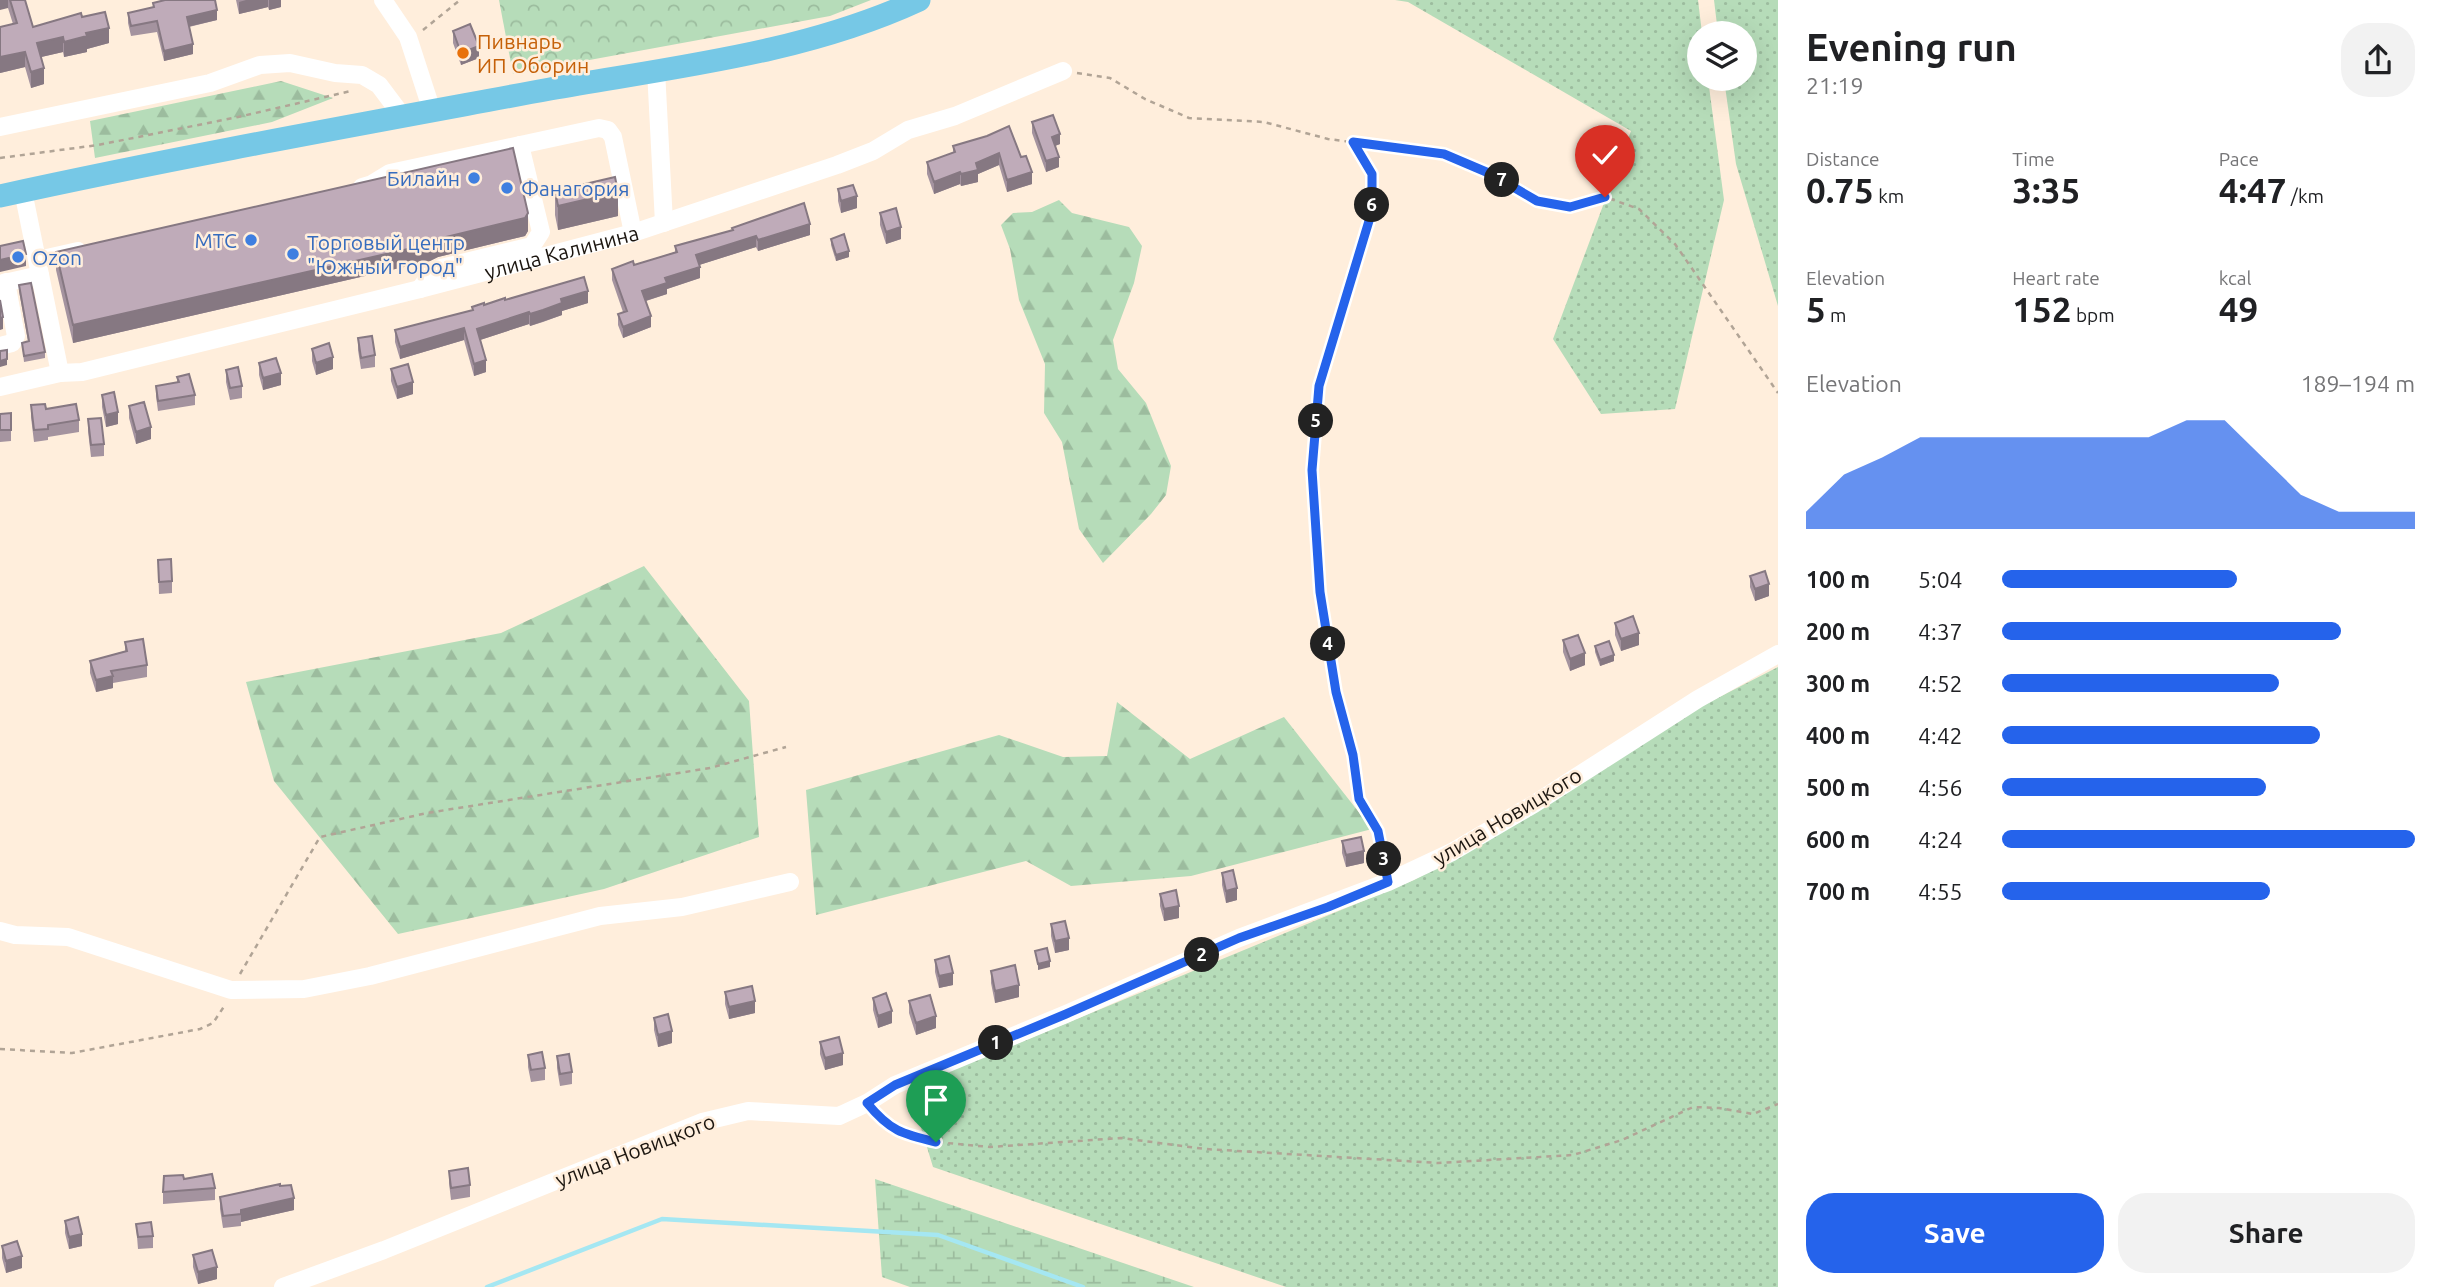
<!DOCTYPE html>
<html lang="en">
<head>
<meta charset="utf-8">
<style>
  body { margin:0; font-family:Ubuntu,sans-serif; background:#f2f2f2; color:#202124; height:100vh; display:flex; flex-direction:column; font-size:26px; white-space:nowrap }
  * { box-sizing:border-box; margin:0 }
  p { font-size:23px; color:#757577 }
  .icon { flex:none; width:38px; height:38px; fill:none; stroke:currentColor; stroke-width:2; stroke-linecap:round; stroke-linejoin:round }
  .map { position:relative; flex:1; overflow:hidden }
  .side { display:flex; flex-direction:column; background:#fff; width:665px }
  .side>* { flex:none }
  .tools { position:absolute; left:1687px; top:21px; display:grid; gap:14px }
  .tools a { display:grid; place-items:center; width:70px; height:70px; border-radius:50%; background:#fff; box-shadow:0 7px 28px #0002; font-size:35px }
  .pin { position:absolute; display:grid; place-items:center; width:60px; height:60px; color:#fff; margin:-72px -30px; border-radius:50% 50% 50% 0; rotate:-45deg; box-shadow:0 0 7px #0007 }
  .pin .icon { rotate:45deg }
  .km { position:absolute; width:35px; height:35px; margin:-18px; border-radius:50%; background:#222; color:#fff; font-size:19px; line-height:35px; text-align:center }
  .round { display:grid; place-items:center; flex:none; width:74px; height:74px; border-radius:28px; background:#f2f2f2 }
  .overview { display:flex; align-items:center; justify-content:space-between; height:119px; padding:0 28px }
  h1 { font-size:38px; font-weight:700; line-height:52px }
  .metrics { display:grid; grid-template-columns:repeat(3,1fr); gap:10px; height:119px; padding:7px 28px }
  .metrics div { display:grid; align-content:center }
  .metrics b { font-size:35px; font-weight:700 }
  .metrics small { font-size:19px; font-weight:400 }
  .metrics p { font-size:19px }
  .chart { height:196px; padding:14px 28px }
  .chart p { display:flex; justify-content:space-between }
  .chart svg { width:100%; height:126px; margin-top:7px; fill:#2563eb; opacity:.7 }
  .cta { display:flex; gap:14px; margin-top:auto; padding:14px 28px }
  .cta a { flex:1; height:80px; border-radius:28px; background:#2563eb; color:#fff; font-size:28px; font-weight:700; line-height:80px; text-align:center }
  .cta a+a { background:#f2f2f2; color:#202124 }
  ul { padding:0 28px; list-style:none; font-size:23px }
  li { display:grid; grid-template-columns:112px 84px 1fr; align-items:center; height:52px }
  li i { height:18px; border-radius:9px; background:#2563eb }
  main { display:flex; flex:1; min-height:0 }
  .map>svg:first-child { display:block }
  .grass { fill:url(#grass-dots) }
  .forest { fill:url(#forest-firs) }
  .wetland { fill:url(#wetland-marsh) }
  .park { fill:url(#park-crowns) }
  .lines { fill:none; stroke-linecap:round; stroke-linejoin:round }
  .stream { stroke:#a5e7f2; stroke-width:4.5 }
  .path { stroke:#b1a496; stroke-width:2.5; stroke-dasharray:5 5; stroke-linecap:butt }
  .minor { stroke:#fff; stroke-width:18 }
  .major { stroke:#76c8e6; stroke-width:23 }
  .wall { fill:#a4939f }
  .shaded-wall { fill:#867882 }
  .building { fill:#bfabb9; stroke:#867882; stroke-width:2 }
  .route-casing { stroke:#fff; stroke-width:14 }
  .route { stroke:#2563eb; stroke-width:9 }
  .food-dot { fill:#e8710a; stroke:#ffeedc; stroke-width:2.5 }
  .shop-dot { fill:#3f7fe0; stroke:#ffeedc; stroke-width:2.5 }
  .labels { text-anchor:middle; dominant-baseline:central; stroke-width:5; stroke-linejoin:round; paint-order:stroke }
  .food-label { font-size:21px; fill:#c56008; stroke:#ffeedc; text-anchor:start }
  .shop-label { font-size:21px; fill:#366cbe; stroke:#ffeedc; text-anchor:start }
  .street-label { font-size:21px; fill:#1b150f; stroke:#ffeedc }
</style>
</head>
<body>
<main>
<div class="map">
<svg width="1778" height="1287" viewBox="0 0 1778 1287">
  <defs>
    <pattern id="grass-dots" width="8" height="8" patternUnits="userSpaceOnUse" patternTransform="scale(1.75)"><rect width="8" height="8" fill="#b6dcb9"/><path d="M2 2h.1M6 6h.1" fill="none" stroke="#9cbc9e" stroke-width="1.8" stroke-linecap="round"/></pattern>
    <pattern id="forest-firs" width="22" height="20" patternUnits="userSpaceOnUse" patternTransform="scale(1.75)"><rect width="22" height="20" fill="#b6dcb9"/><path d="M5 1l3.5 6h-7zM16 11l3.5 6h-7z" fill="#9cbc9e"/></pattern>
    <pattern id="wetland-marsh" width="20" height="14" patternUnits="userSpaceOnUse" patternTransform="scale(1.75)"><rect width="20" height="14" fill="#b6dcb9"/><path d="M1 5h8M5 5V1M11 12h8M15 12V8" fill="none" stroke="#9cbc9e"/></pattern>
    <pattern id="park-crowns" width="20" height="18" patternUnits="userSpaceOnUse" patternTransform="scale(1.75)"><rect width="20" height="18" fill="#b6dcb9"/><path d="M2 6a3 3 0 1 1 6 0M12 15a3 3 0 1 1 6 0" fill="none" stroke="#9cbc9e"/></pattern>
  </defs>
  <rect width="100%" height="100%" fill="#ffeedc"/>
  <path class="grass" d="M1395,0h303l4,33h-3v46h9l16,121 -49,209 -74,5 -48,-75 78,-208 -223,-129z
    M1714,0h64v306l-42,-142 -12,-85h21v-46h-27z
    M1778,667v620h-492l-353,-120 -24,-79 505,-208 106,-58 180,-115z"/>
  <path class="forest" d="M281,81l52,17 -61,24 -177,36 -5,-37z
    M1059,200l13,13 57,14 13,19 -8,37 -21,57 5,29 28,34 25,63 -5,29 -15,19 -48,49 -24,-34 -17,-87 -18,-29 1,-49 -26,-64 -9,-51 -9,-24 12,-12 19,-1z
    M644,566l105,135 10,136 -155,52 -206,45 -124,-153 -28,-99 255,-49z
    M1117,702l73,57 94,-42 88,112 -181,47 -120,10 -45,-25 -210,54 -10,-125 193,-55 64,22 44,-1z"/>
  <path class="wetland" d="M875,1179l319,108h-284l-28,-10z"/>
  <path class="park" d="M499,0h372l-41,16 -317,58z"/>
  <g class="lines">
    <path class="stream" d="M487,1287l175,-68 276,16 145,52"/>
    <path class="path" d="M423,30l37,-30
      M1077,73l33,5 35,21 44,19 75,4 64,17 116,15 47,20 46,27 33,6 35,-10 34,12 36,35 103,149
      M1353,142l19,32v37l-53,175 -7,84 8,122 16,100 17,63 6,44 19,32 7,37
      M0,158l98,-13 140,-28 113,-26
      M240,974l80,-137 107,-24 283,-45 76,-21
      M0,1049l72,4 128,-24 13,-6 12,-18
      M876,1114l8,9 23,12 29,7 54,5 131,-9 84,11 233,14 135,-8 49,-15 71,-33 26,1 34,6 25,-10"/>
    <g class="minor">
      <path d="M383,0l25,37 24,74"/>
      <path d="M656,70l8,153"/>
      <path d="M0,127l210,-44 50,-18 30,-2 45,10 27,2 17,10 24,32"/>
      <path d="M362,187l10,-3 18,-11 209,-45 9,2 5,7 20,96"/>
      <path d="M23,191l37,182"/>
      <path d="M38,260l40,-9"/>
      <path d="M0,284l40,-9"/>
      <path d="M420,289l10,-14 11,-7 91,-22 9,-14 -21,-87"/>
      <path d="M0,346l12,-3 4,-7 -10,-54"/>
      <path id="s1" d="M0,387l60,-14 22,-1 338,-83 213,-56 204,-68 36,-14 35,-21 47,-14 108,-45"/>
      <path d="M0,931l15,4 53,2 163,53 73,-1 66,-13 230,-60 82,-9 108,-25"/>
      <path d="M283,1287l101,-37 318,-128 46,-11 91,5 28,-13 28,-18 171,-71 173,-76 149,-56 64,-30 82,-48 164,-105 80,-45"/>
    </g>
    <path class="major" d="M0,196c182,-40 367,-73 550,-107 124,-22 255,-36 369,-89"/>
  </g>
  <path class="wall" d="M0,0h25l8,27 49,-10 27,26 -22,6v3l-23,5 -1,-5 -22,5 3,27 -13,4 -6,-21 -25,6v-46l13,-3 -5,-16z
    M236,0h45v7l-12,3 -1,-3 -29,7z
    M153,3l64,17 -28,7 4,27 -29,7 -7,-29 -26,4 -3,-13v-10l25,-5z
    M453,31l26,27 -18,7 -8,-22z
    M1032,122l28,22 -5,2 4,21 -13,5 -14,-39z
    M987,136l45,48 -25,8 -8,-27 -21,9v8l-17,4 -1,-2 -26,10 -7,-20v-12l26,-9v-7z
    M838,189l19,19 -16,5 -3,-12z
    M555,191l63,25 -60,14 -3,-15z
    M880,213l21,26 -15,5 -6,-19z
    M732,230l78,5 -52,16 -2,-4 -57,18 1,13 -33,11v5l-21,7 5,26 -28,11 -5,-13v-11l5,-2 -11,-32v-11l22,-4 41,-13v-6z
    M528,231l-3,5 -87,21 -8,4 -357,82 -17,-73v-18z
    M831,239l18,18 -13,4 -5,-16z
    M19,285l26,67v6l-21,4 -2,-19 6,-2 -9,-50z
    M505,300l83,3 -26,8v4l-19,7 -13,4 -1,-2 -49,16 6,32 -12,4 -10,-36 -64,19 -5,-17v-12l77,-20v-3l12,-2z
    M358,338l17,17v12l-14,2 -3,-19z
    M312,349l21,20 -17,6 -4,-14z
    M259,363l22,22 -18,5 -4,-15z
    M391,369l22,25 -16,5 -6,-18z
    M226,370l16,16v12l-12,2 -4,-18z
    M177,377l18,18v10l-37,6 -2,-15v-10l21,-3z
    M102,395l16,29 -12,3 -4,-20z
    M31,405l48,15v12l-31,5v3l-14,2 -3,-25z
    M129,406l22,33 -15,5 -7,-26z
    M0,414l11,16v11l-11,1z
    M88,419l16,25v12l-13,1 -3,-26z
    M158,560l14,21v12l-13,1z
    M1750,576l19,20 -14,5 -5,-14z
    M1615,623l24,22 -18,6 -6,-16z
    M1563,640l22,25 -15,6 -7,-19z
    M125,642l22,23v12l-34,6v5l-17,4 -6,-19v-12l35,-10z
    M1595,646l19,15 -14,5 -5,-14z
    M1342,841l22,22 -18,4 -4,-14z
    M1222,873l15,27 -11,3 -4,-18z
    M1160,894l19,24 -15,3 -4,-15z
    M1051,924l18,26 -14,3 -4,-17z
    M935,960l18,25 -14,3 -4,-16z
    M991,971l28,26 -24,6 -4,-20z
    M725,992l30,21 -26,6 -4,-15z
    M873,998l19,25 -14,5 -5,-18z
    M909,1001l27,27 -20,7 -7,-22z
    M654,1018l18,25 -14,4 -4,-17z
    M820,1042l23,23 -18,5 -5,-16z
    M528,1055l17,13v12l-14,2 -3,-15z
    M557,1056l15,16v12l-12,2 -3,-18z
    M449,1171l21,14v12l-19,3 -2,-17z
    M184,1179l31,9v12l-52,4v-12z
    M280,1186l14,24 -53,12v4l-18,2 -3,-19v-12z
    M65,1221l17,25 -13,3 -4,-16z
    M136,1224l17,12v12l-15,1z
    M2,1246l20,22 -16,5 -4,-15z
    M193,1255l24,24 -19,5 -5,-17z"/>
  <path class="shaded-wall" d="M0,0h8v8l-8,2z
    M246,0h22v7l-29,7v-12z
    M269,0h12v7l-12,3z
    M217,10v10l-30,7v-10z
    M109,28v15l-22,6v3l-23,5v-15l22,-9z
    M63,37v15l-26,6v-15z
    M193,44v10l-29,7v-10z
    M479,46v12l-18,7v-12z
    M25,52v15l-25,6v-16z
    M44,68v16l-13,4v-16z
    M1060,134v10l-8,3v-10z
    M999,153v12l-21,9v8l-17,4v-12l15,-11z
    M1059,157v10l-13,5v-11z
    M960,172v12l-26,10v-12z
    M1032,172v12l-25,8v-12z
    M618,192v24l-60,14v-24z
    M857,196v12l-16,5v-12z
    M528,213v18l-3,5 -87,21 -8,4 -357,82v-18l365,-86z
    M810,224v11l-52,16v-11z
    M901,227v12l-15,5v-12z
    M756,236v11l-60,19v-11z
    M849,251v6l-13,4v-6z
    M26,254v12l-26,6v-12z
    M700,267v11l-33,11v5l-25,8v-11l23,-13z
    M588,291v12l-26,8v4l-32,11v-12l31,-15z
    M529,312v12l-52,17v-12z
    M651,316v11l-28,11v-11z
    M3,317v12l-3,1v-12z
    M464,328v12l-64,19v-12z
    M333,357v12l-17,6v-12z
    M7,359v6l-7,2v-6z
    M486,360v12l-12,4v-12z
    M281,373v12l-18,5v-12z
    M413,382v12l-16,5v-12z
    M118,412v12l-12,3v-12z
    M151,427v12l-15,5v-12z
    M1769,584v12l-14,5v-12z
    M1639,633v12l-18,6v-12z
    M1585,653v12l-15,6v-12z
    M1614,655v6l-14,5v-6z
    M113,676v12l-17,4v-12z
    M1364,851v12l-18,4v-12z
    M1237,888v12l-11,3v-12z
    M1179,906v12l-15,3v-12z
    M1069,938v12l-14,3v-12z
    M1050,961v6l-12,3v-6z
    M953,973v12l-14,3v-12z
    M1019,985v12l-24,6v-12z
    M755,1001v12l-26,6v-12z
    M892,1011v12l-14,5v-12z
    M936,1016v12l-20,7v-12z
    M672,1031v12l-14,4v-12z
    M843,1053v12l-18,5v-12z
    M294,1198v12l-53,12v-12z
    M82,1234v12l-13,3v-12z
    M22,1256v12l-16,5v-12z
    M217,1267v12l-19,5v-12z"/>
  <path class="building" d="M10,0h15l8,27 48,-14 1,4 23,-5 4,16 -23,5 1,3 -23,6 -1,-5 -26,6 7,25 -13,4 -6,-20 -25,5v-30l17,-4z
    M165,0h50l2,10 -30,7 6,27 -29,7 -7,-30 -26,5 -3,-13 26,-6 -1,-4z
    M470,24l9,22 -18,7 -8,-22z
    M1053,115l7,19 -8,3 7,20 -13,4 -14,-39z
    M1009,126l12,31 5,-1 6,16 -25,8 -8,-27 -23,10 2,7 -17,4 -1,-2 -26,10 -7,-20 28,-10 -2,-6 34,-10z
    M513,148l15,65 -3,5 -87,21 -8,5 -357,81 -17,-73z
    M615,177l3,15 -60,14 -3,-15z
    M853,185l4,11 -16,5 -3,-12z
    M804,203l6,21 -52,16 -2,-4 -60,19 4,12 -35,11 2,5 -25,8 9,25 -28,11 -5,-13 9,-3 -15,-42 21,-8 1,4 43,-13 -2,-6 58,-16 -1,-2z
    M896,208l5,19 -15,5 -6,-19z
    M844,234l5,17 -13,4 -5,-16z
    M23,241l3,13 -26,6v-14z
    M584,277l4,14 -27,8 1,4 -19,7 -13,4 -1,-2 -52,17 9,31 -12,4 -10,-36 -64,19 -5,-17 78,-20 -1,-3 12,-4v2l21,-7v2z
    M31,283l14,69 -21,4 -2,-13 7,-2 -10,-56z
    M0,300l3,17 -3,1z
    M372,336l3,19 -14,3 -3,-20z
    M329,343l4,14 -17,6 -4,-14z
    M7,350v9l-7,2v-10z
    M276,358l5,15 -18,5 -4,-15z
    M408,364l5,18 -16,5 -6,-18z
    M238,367l4,19 -12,2 -4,-18z
    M189,374l6,21 -37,6 -2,-15 23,-4 -2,-5z
    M114,392l4,20 -12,3 -4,-20z
    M144,402l7,25 -15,5 -7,-26z
    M45,404l1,5 30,-5 3,16 -31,5v4l-14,1 -3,-25z
    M11,413v17h-11v-16z
    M101,418l3,26 -13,1 -3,-26z
    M171,559l1,22 -13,1 -1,-22z
    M1765,571l4,13 -14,5 -5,-13z
    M1633,616l6,17 -18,6 -6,-16z
    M1578,635l7,18 -15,6 -7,-19z
    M143,639l4,26 -36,6 2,5 -17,4 -6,-19 37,-10 -2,-9z
    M1609,641l5,14 -14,5 -5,-14z
    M1361,837l3,14 -18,4 -4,-14z
    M1233,870l4,18 -11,3 -4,-18z
    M1176,890l3,16 -15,3 -4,-15z
    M1065,921l4,17 -14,3 -4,-17z
    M1047,948l3,13 -12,3 -3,-13z
    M949,956l4,17 -14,3 -4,-16z
    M1015,965l4,20 -24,6 -4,-20z
    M752,986l3,15 -26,6 -4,-15z
    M886,993l6,18 -14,5 -5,-18z
    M930,995l6,21 -20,7 -7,-22z
    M668,1014l4,17 -14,4 -4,-17z
    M839,1037l4,16 -18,5 -5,-16z
    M542,1052l3,16 -14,2 -3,-15z
    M569,1054l3,18 -12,2 -3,-18z
    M468,1168l2,17 -19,3 -2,-17z
    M212,1174l3,14 -52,4 1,-16 19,-1 1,4z
    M280,1184v2l11,-1 3,13 -53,12v4l-18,2 -3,-19z
    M78,1217l4,17 -13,3 -4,-16z
    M151,1222l2,14 -15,1 -2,-13z
    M17,1241l5,15 -16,5 -4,-15z
    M212,1250l5,17 -19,5 -5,-17z"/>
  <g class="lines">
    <g class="route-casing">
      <path id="route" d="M936,1142c-34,-8 -46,-11 -69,-39l28,-18 171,-71 173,-76 89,-31 60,-25 -10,-51 -19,-32 -6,-44 -17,-63 -16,-100 -8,-122 7,-84 53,-175v-37l-19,-32 91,12 47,20 46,27 33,6 35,-10"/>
    </g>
    <use href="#route" class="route"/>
  </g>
  <circle class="food-dot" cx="463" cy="53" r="7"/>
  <g class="shop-dot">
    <circle cx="474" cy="178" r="7"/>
    <circle cx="507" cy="188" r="7"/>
    <circle cx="251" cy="240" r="7"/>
    <circle cx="293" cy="254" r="7"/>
    <circle cx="18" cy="257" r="7"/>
  </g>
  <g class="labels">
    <g class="food-label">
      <text x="477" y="41">Пивнарь<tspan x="477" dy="24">ИП Оборин</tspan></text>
    </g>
    <g class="shop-label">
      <text x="460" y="178" text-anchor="end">Билайн</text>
      <text x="521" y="188">Фанагория</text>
      <text x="237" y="240" text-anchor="end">МТС</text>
      <text x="307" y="242">Торговый центр<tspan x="307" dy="24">"Южный город"</tspan></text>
      <text x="32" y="257">Ozon</text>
    </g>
    <g class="street-label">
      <text stroke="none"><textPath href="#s1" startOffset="578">улица Калинина</textPath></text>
      <text transform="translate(1507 816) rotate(-31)">улица Новицкого</text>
      <text transform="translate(635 1150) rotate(-21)">улица Новицкого</text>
    </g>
  </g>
</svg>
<div class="tools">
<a><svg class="icon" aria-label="layers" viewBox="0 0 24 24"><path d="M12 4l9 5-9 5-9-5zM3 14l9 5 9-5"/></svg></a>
</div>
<div class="pin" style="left:936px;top:1142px;background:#1e9e55"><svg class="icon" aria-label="arrive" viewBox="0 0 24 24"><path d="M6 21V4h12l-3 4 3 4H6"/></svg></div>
<div class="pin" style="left:1605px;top:197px;background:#d93025"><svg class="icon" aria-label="check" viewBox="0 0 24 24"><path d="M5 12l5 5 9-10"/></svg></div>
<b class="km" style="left:996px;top:1043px">1</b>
<b class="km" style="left:1202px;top:955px">2</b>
<b class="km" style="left:1384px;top:859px">3</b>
<b class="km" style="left:1328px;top:644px">4</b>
<b class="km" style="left:1316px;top:421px">5</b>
<b class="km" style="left:1372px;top:205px">6</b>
<b class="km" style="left:1502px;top:180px">7</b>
</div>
<section class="side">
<div class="overview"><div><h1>Evening run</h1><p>21:19</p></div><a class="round"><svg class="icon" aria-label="share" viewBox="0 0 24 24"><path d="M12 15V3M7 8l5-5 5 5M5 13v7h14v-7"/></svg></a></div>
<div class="metrics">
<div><p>Distance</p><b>0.75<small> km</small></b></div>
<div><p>Time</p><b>3:35</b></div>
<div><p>Pace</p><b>4:47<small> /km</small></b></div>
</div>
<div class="metrics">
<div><p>Elevation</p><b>5<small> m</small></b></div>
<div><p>Heart rate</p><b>152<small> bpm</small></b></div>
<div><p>kcal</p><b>49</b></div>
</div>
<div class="chart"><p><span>Elevation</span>189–194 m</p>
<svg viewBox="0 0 160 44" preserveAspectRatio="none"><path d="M0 44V38L10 25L20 19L30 12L40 12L50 12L60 12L70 12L80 12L90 12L100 6L110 6L120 19L130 32L140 38L150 38L160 38V44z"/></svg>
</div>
<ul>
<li><b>100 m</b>5:04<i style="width:57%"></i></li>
<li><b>200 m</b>4:37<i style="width:82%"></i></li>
<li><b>300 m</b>4:52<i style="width:67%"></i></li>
<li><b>400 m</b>4:42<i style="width:77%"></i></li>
<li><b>500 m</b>4:56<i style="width:64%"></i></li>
<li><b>600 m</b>4:24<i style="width:100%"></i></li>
<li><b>700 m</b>4:55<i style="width:65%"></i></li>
</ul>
<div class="cta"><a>Save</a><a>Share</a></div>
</section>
</main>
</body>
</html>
